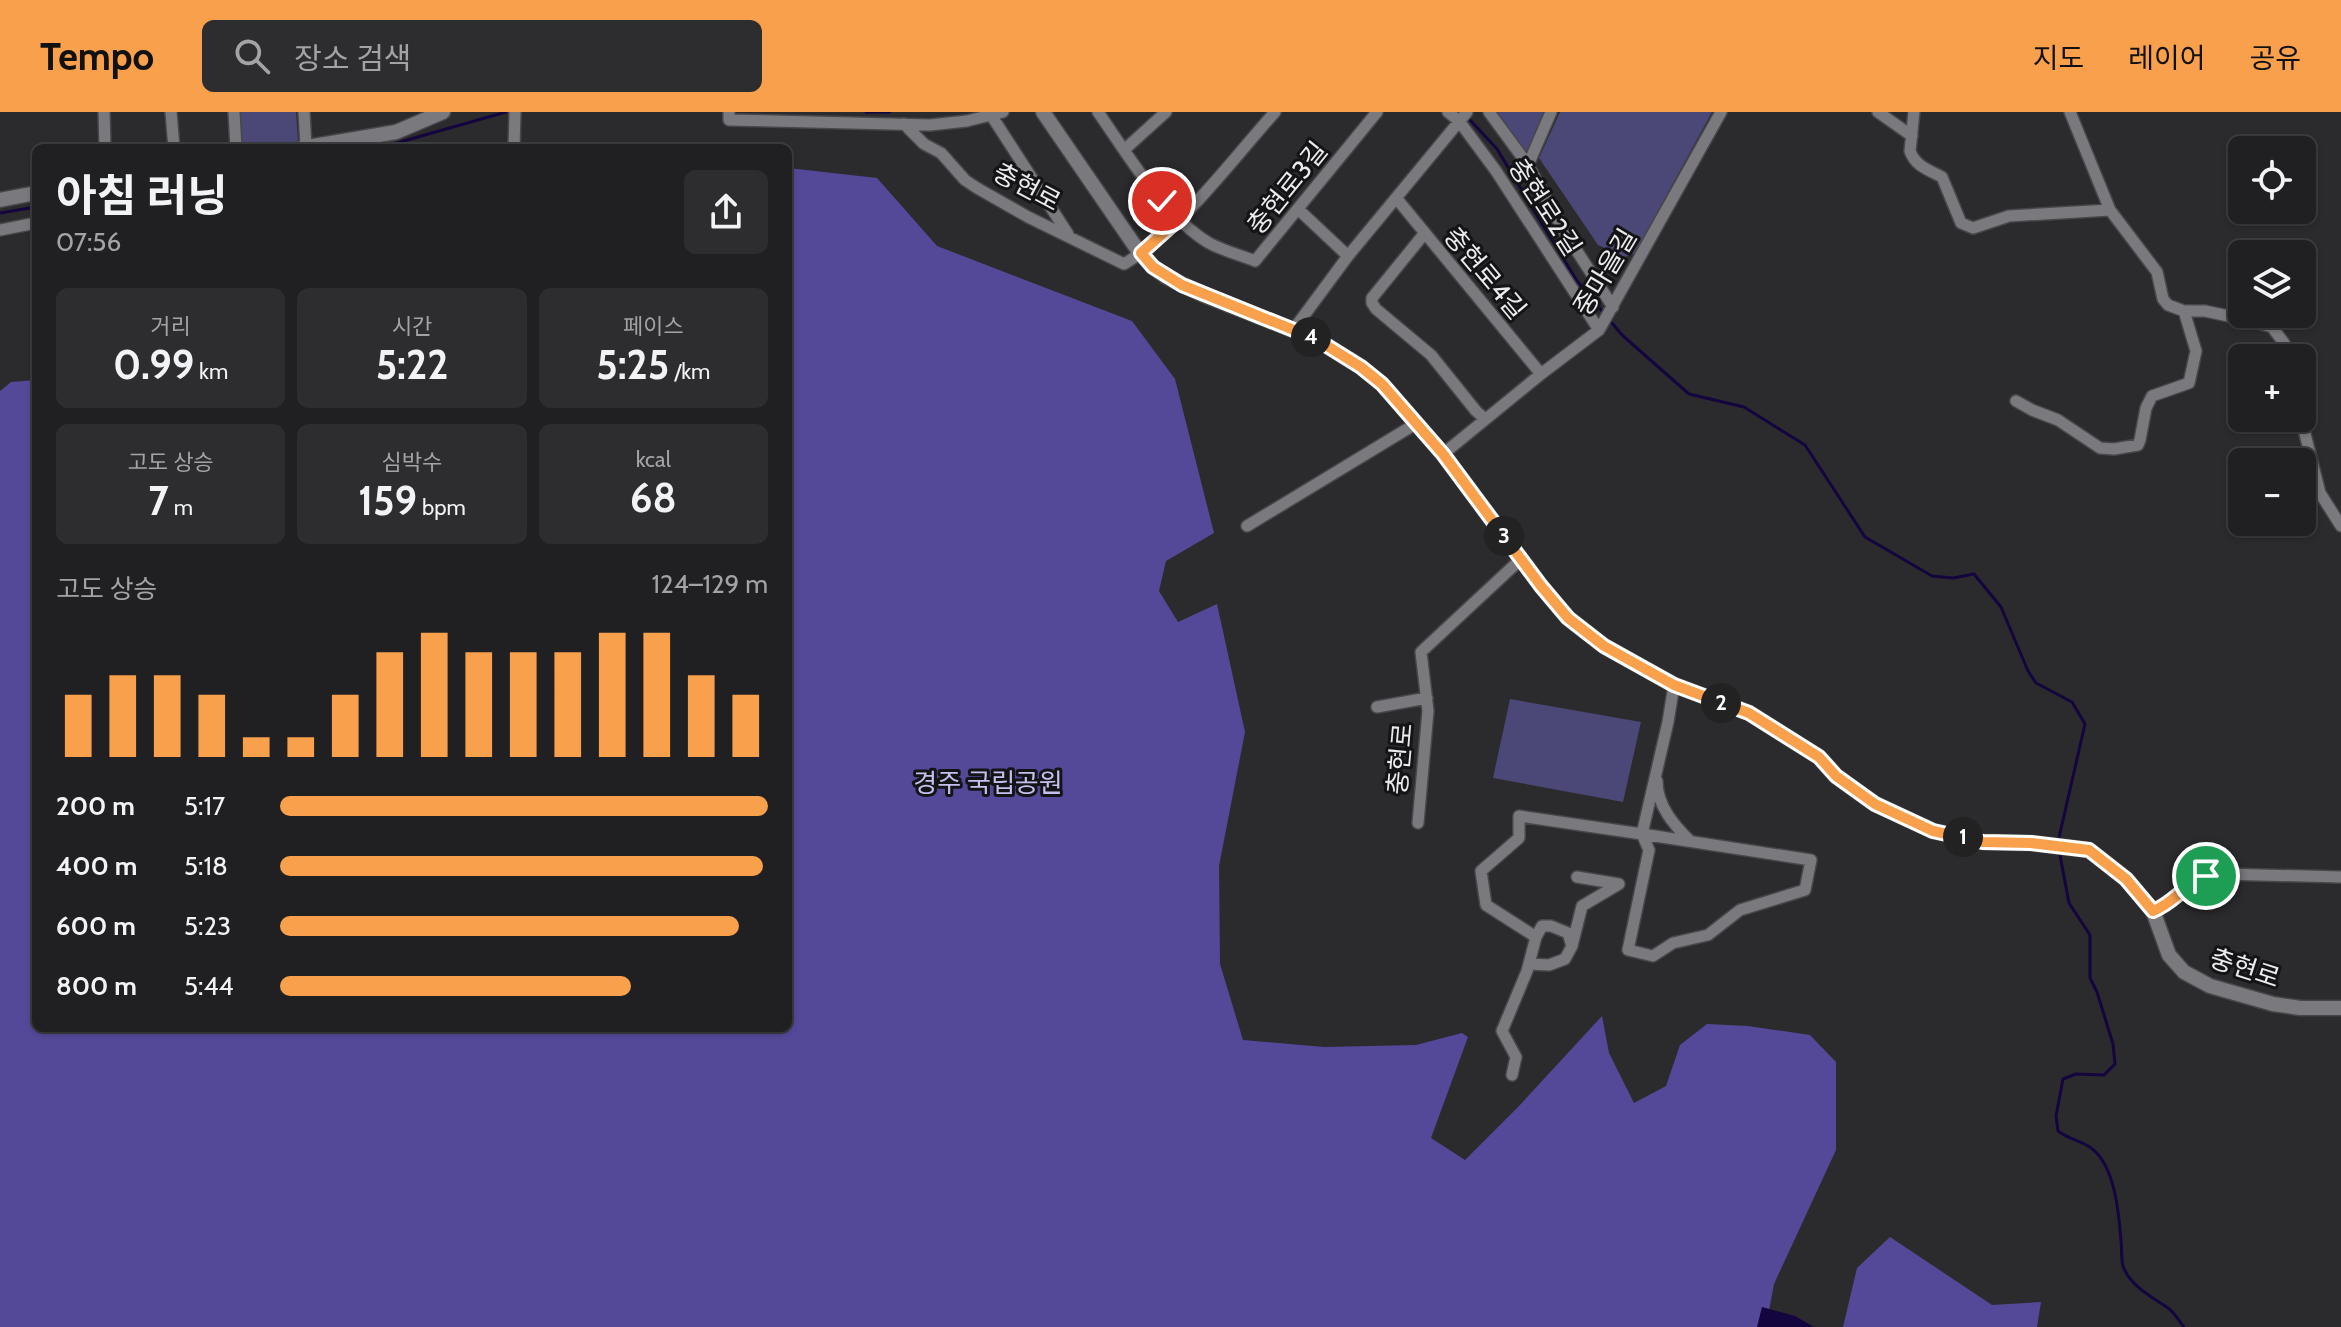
<!DOCTYPE html>
<html lang="ko">
<head>
<meta charset="utf-8">
<style>
  body { margin:0; font-family:Cabin,"Noto Sans KR",sans-serif; background:#2d2d2f; color:#f1f3f6; height:100vh; display:flex; flex-direction:column; font-size:30px; white-space:nowrap }
  * { box-sizing:border-box; margin:0 }
  p { font-size:26px; color:#a2a3a5 }
  .icon { flex:none; width:44px; height:44px; fill:none; stroke:currentColor; stroke-width:2; stroke-linecap:round; stroke-linejoin:round }
  .map { position:relative; flex:1; overflow:hidden }
  .side { position:absolute; left:32px; top:32px; width:760px; height:888px; display:flex; flex-direction:column; background:#202022; border-radius:12px; box-shadow:0 2px 6px #0004,0 0 0 2px #3d3e40 }
  .side>* { flex:none }
  .tools { position:absolute; left:2228px; top:24px; display:grid; gap:16px }
  .tools a { display:grid; place-items:center; width:88px; height:88px; border-radius:12px; background:#202022; box-shadow:0 2px 6px #0004,0 0 0 2px #3d3e40; font-size:40px }
  .pin { position:absolute; display:grid; place-items:center; width:68px; height:68px; color:#fff; margin:-34px; border:4px solid #fff; border-radius:50%; box-shadow:0 2px 8px #0007 }
  .km { position:absolute; width:40px; height:40px; margin:-20px; border-radius:50%; background:#222; color:#fff; font-size:22px; line-height:40px; text-align:center }
  .round { display:grid; place-items:center; flex:none; width:84px; height:84px; border-radius:12px; background:#2d2d2f }
  .summary { display:flex; align-items:center; justify-content:space-between; height:136px; padding:0 24px }
  h1 { font-size:44px; font-weight:700; line-height:60px }
  .figures { display:grid; grid-template-columns:repeat(3,1fr); gap:12px; height:136px; padding:8px 24px }
  .figures div { display:grid; align-content:center; border-radius:12px; background:#2d2d2f; text-align:center }
  .figures b { font-size:40px; font-weight:700 }
  .figures small { font-size:22px; font-weight:400 }
  .figures p { font-size:22px }
  .chart { height:224px; padding:16px 24px }
  .chart p { display:flex; justify-content:space-between }
  .chart svg { width:100%; height:144px; margin-top:8px; stroke:#f9a04c; stroke-width:6 }
  ul { padding:0 24px; list-style:none; font-size:26px }
  li { display:grid; grid-template-columns:128px 96px 1fr; align-items:center; height:60px }
  li i { height:20px; border-radius:10px; background:#f9a04c }
  header { display:flex; align-items:center; gap:48px; box-sizing:border-box; height:112px; padding:0 40px; background:#f9a04c; color:#111 }
  header strong { font-size:38px }
  nav { display:flex; gap:44px; margin-inline-start:auto; font-size:28px }
  .search { width:560px; height:72px; background:#2d2d2f; display:flex; align-items:center; gap:20px; box-sizing:border-box; padding:0 28px; border-radius:12px; color:#a2a3a5; font-size:30px }
  .map>svg:first-child { display:block }
  .green { fill:#4b4776 }
  .forest { fill:#534998 }
  .water { fill:#15053f }
  .lines { fill:none; stroke-linecap:round; stroke-linejoin:round }
  .stream { stroke:#15053f; stroke-width:3 }
  .minor-casing { stroke:#47474b; stroke-width:14 }
  .tertiary-casing { stroke:#47474b; stroke-width:17 }
  .minor { stroke:#7a7a7e; stroke-width:11 }
  .tertiary { stroke:#7a7a7e; stroke-width:14 }
  .route-casing { stroke:#fff; stroke-width:16 }
  .route { stroke:#f9a04c; stroke-width:10 }
  .labels { text-anchor:middle; dominant-baseline:central; stroke-width:6; stroke-linejoin:round; paint-order:stroke }
  .street-label { font-size:26px; fill:#ebebee; stroke:#141315 }
  .park-label { font-size:26px; fill:#c2c0ed; stroke:#141315 }
</style>
</head>
<body>
<header>
<strong>Tempo</strong>
<div class="search"><svg class="icon" aria-label="search" viewBox="0 0 24 24"><circle cx="10" cy="10" r="6"/><path d="M15 15l6 6"/></svg>장소 검색</div>
<nav><a>지도</a><a>레이어</a><a>공유</a></nav>
</header>
<div class="map">
<svg width="2341" height="1215" viewBox="0 0 2341 1215">
  <rect width="100%" height="100%" fill="#2b2b2e"/>
  <path class="green" d="M238,0h58l2,29 -4,6 -52,1 -2,-3z
    M1494,0h52l-18,43z
    M1560,0h152l-77,141 -10,4 -27,-12 -59,-87z
    M1510,587l131,23 -18,80 -130,-24z"/>
  <path class="forest" d="M788,56l89,10 60,68 195,75 43,58 39,154 -48,28 -7,30 19,31 39,-18 28,128 -26,134 1,98 23,76 81,7 92,-2 46,-12 6,4 -37,101 34,22 54,-54 83,-90 7,37 25,50 32,-17 14,-41 27,-21 41,2 62,9 26,27v88l-62,134 -8,43h-1766v-936l11,-9 25,-2v648h752z
    M1890,1125l102,68 49,-3 -4,25h-194l14,-59z"/>
  <path class="water" d="M1762,1195l33,9 19,11h-57z"/>
  <g class="lines">
    <path class="stream" d="M866,0h24
      M1470,8l27,29 80,132 25,30
      M379,36l127,-36
      M0,101l36,-6
      M1612,211l10,12 67,59 55,13 61,38 60,92 67,39 21,2 21,-4 27,33 27,64 8,12 36,19 13,22 -27,118
      M2059,738l10,53 21,32v43l7,14 16,52 2,20 -11,11 -28,-1 -13,5 -7,37 2,15c10,8 24,10 33,17 24,17 28,66 30,93 1,8 0,18 2,25 7,20 29,31 45,42 7,5 11,13 16,19"/>
    <g class="minor-casing">
      <path id="minor" d="M104,0l1,36
        M171,0l3,36
        M234,0l2,36
        M304,0l2,35
        M729,0v8l201,5 37,-4 36,-9
        M1098,0c30,43 66,104 111,131 15,8 31,12 46,18l122,-149
        M1448,0l11,9 37,50 103,159
        M1489,0l39,53 36,66 49,76
        M1878,0l34,24
        M1914,0l-4,39c5,15 19,19 32,26l19,46 12,5 36,-12 101,-6
        M2070,0l40,98 47,62 6,27 5,6 16,6h21l47,10 20,6 12,16 4,15
        M991,3l77,119
        M904,12l20,20 17,9 24,27 12,8 51,29 96,47c57,-34 106,-102 151,-152
        M514,36l1,-36
        M1124,38l42,-38
        M1528,53l23,-53
        M1397,87l144,175
        M1298,97l50,47
        M0,118l36,-7
        M1424,122l-52,64v5l4,6 55,46 45,56 9,8
        M1294,217l54,-73 119,-144
        M2016,289l16,9 26,10 42,28 14,1 24,-4 2,-5 6,-32 6,-12 37,-13 7,-32 -12,-40
        M2301,306l19,75 21,33
        M1443,342l98,-80 58,-44 122,-218
        M1247,414l170,-103
        M1377,595l50,-9
        M1657,669c0,25 17,44 33,60
        M1418,711l10,-112 -7,-59 100,-93
        M1577,765l42,7
        M2153,799c20,-7 26,-22 43,-31 8,-5 18,-5 26,-6l119,3
        M1536,825l6,-11h9l17,7 3,10
        M1529,852l20,1 16,-6 7,-13 10,-40 37,-22
        M1512,963l4,-18 -14,-26 25,-60 9,-34 -50,-32 -5,-34 38,-33v-22l123,18 7,16 -21,100 25,6 20,-13 35,-8 32,-25 65,-20 6,-30 -169,-26 26,-112 6,-37"/>
    </g>
    <g class="tertiary-casing">
      <path id="tertiary" d="M1043,0l94,137 16,18 12,9 39,19 112,44 45,28 21,17 61,70 98,132 27,32 36,28 70,39 75,28 70,44 17,19 39,28 58,27 50,11 48,1 58,7 37,29 27,32 16,44 15,17 26,14 63,18 27,4h41
        M302,36l94,-16 47,-20
        M0,88l36,-7"/>
    </g>
    <use href="#minor" class="minor"/>
    <use href="#tertiary" class="tertiary"/>
  </g>
  <g class="lines">
    <g class="route-casing">
      <path id="route" d="M1162,89l18,17 -39,35 12,14 29,18 134,54 45,28 21,17 61,70 98,132 27,32 36,28 70,39 75,28 70,44 17,19 39,28 58,27 50,11 48,1 58,7 37,29 27,32c21,-8 32,-27 53,-35"/>
    </g>
    <use href="#route" class="route"/>
  </g>
  <g class="labels">
    <g class="street-label">
      <text transform="translate(1027 75) rotate(28)">충현로</text>
      <text transform="translate(1287 76) rotate(-51)">충현로3길</text>
      <text transform="translate(1545 95) rotate(57)">충현로2길</text>
      <text transform="translate(1605 160) rotate(-59)">중마을길</text>
      <text transform="translate(1485 161) rotate(50)">충현로4길</text>
      <text transform="translate(1400 647) rotate(-85)">충현로</text>
      <text transform="translate(2245 856) rotate(18)">충현로</text>
    </g>
    <g class="park-label">
      <text x="988" y="671">경주 국립공원</text>
    </g>
  </g>
</svg>
<div class="tools">
<a><svg class="icon" aria-label="locate" viewBox="0 0 24 24"><circle cx="12" cy="12" r="6"/><path d="M12 2v4M12 18v4M2 12h4M18 12h4"/></svg></a>
<a><svg class="icon" aria-label="layers" viewBox="0 0 24 24"><path d="M12 4l9 5-9 5-9-5zM3 14l9 5 9-5"/></svg></a>
<a>+</a>
<a>−</a>
</div>
<div class="pin" style="left:2206px;top:764px;background:#1e9e55"><svg class="icon" aria-label="arrive" viewBox="0 0 24 24"><path d="M6 21V4h12l-3 4 3 4H6"/></svg></div>
<div class="pin" style="left:1162px;top:89px;background:#d93025"><svg class="icon" aria-label="check" viewBox="0 0 24 24"><path d="M5 12l5 5 9-10"/></svg></div>
<b class="km" style="left:1963px;top:725px">1</b>
<b class="km" style="left:1721px;top:591px">2</b>
<b class="km" style="left:1504px;top:424px">3</b>
<b class="km" style="left:1311px;top:225px">4</b>
<section class="side">
<div class="summary"><div><h1>아침 러닝</h1><p>07:56</p></div><a class="round"><svg class="icon" aria-label="share" viewBox="0 0 24 24"><path d="M12 15V3M7 8l5-5 5 5M5 13v7h14v-7"/></svg></a></div>
<div class="figures">
<div><p>거리</p><b>0.99<small> km</small></b></div>
<div><p>시간</p><b>5:22</b></div>
<div><p>페이스</p><b>5:25<small> /km</small></b></div>
</div>
<div class="figures">
<div><p>고도 상승</p><b>7<small> m</small></b></div>
<div><p>심박수</p><b>159<small> bpm</small></b></div>
<div><p>kcal</p><b>68</b></div>
</div>
<div class="chart"><p><span>고도 상승</span>124–129 m</p>
<svg viewBox="0 0 160 44" preserveAspectRatio="none"><path d="M5 44V25M15 44V19M25 44V19M35 44V25M45 44V38M55 44V38M65 44V25M75 44V12M85 44V6M95 44V12M105 44V12M115 44V12M125 44V6M135 44V6M145 44V19M155 44V25"/></svg>
</div>
<ul>
<li><b>200 m</b>5:17<i style="width:100%"></i></li>
<li><b>400 m</b>5:18<i style="width:99%"></i></li>
<li><b>600 m</b>5:23<i style="width:94%"></i></li>
<li><b>800 m</b>5:44<i style="width:72%"></i></li>
</ul>
</section>
</div>
</body>
</html>
